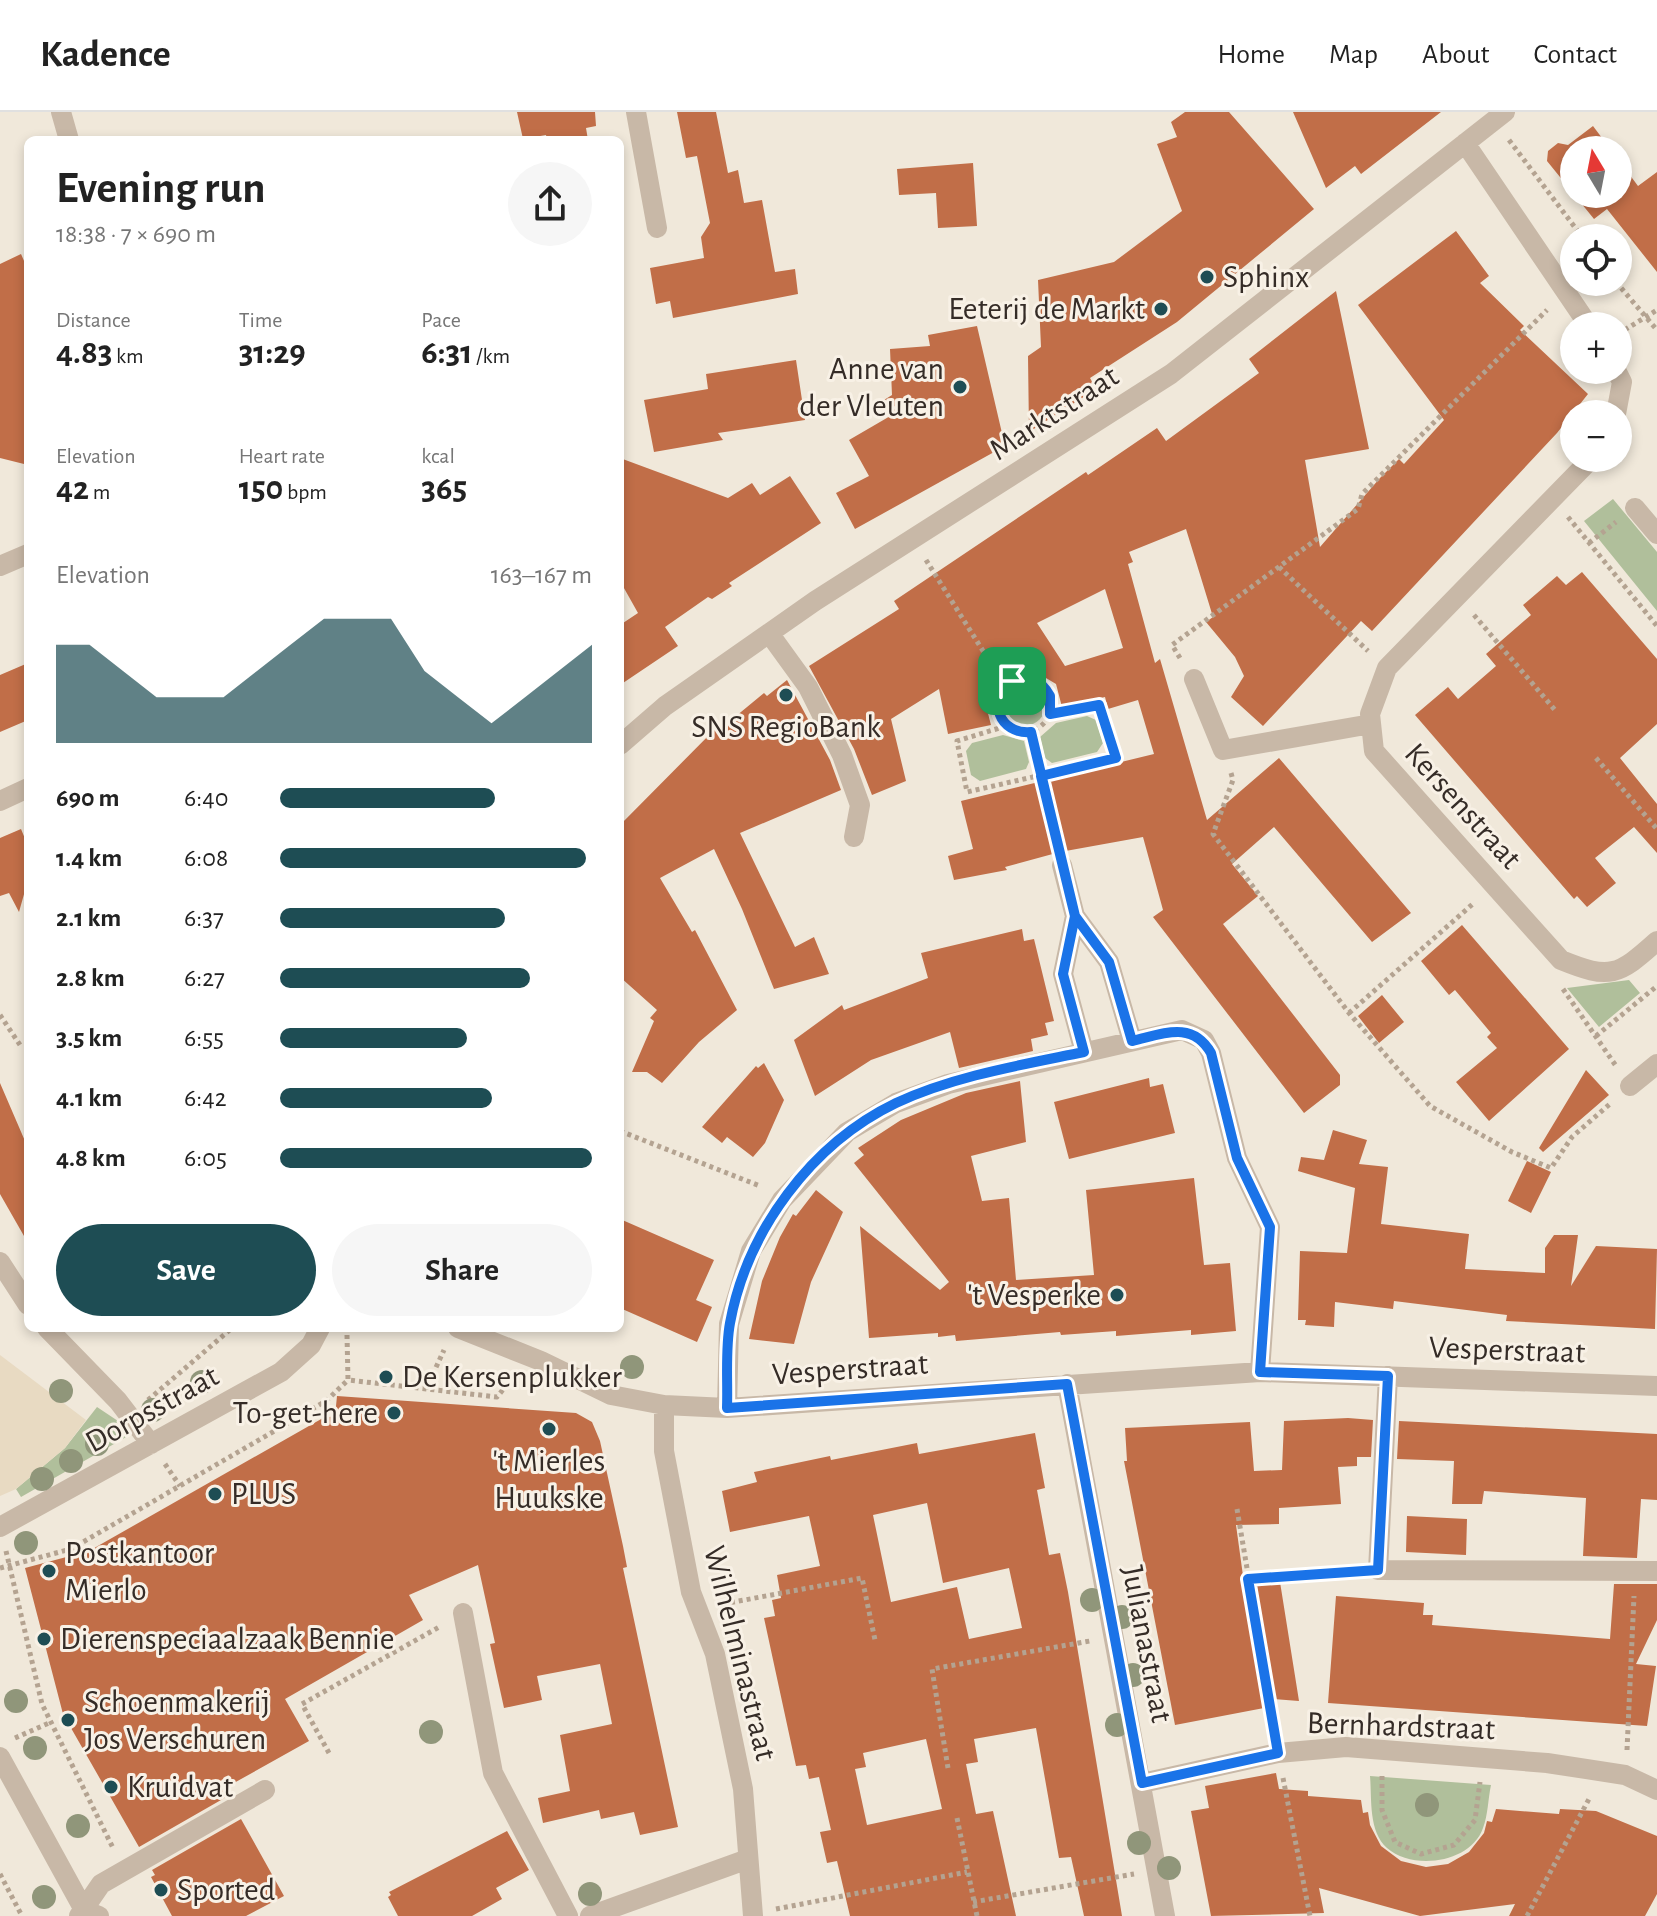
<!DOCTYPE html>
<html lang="en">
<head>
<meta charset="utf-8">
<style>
  body { margin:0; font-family:"Alegreya Sans",sans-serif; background:#f6f6f6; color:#222; height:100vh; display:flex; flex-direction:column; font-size:30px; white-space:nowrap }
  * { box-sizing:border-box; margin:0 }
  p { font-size:26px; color:#767676 }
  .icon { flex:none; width:44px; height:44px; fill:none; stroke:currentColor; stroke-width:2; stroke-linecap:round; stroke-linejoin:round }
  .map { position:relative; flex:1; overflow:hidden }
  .panel { position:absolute; left:24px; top:24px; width:600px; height:1196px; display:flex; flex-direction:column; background:#fff; border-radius:12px; box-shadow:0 4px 12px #0003 }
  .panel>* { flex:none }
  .needle { width:52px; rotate:350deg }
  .controls { position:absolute; left:1560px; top:24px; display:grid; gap:16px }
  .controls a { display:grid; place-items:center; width:72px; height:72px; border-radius:50%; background:#fff; box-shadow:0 4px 12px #0003; font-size:40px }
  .pin { position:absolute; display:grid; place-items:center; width:68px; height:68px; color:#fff; margin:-34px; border-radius:16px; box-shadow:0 4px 12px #0006 }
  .round { display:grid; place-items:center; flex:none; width:84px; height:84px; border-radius:42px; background:#f6f6f6 }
  .overview { display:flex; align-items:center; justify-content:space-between; height:136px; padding:0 32px }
  h1 { font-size:44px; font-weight:700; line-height:60px }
  .stats { display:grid; grid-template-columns:repeat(3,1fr); gap:12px; height:136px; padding:8px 32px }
  .stats div { display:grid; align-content:center }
  .stats b { font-size:34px; font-weight:700 }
  .stats small { font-size:22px; font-weight:400 }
  .stats p { font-size:22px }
  .chart { height:224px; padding:16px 32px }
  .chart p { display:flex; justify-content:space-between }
  .chart svg { width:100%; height:144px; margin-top:8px; fill:#1e4d54; opacity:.7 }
  .cta { display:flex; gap:16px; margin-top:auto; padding:16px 32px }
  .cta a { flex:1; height:92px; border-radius:48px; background:#1e4d54; color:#fff; font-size:32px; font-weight:700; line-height:92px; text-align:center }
  .cta a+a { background:#f6f6f6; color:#222 }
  ul { padding:0 32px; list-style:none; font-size:26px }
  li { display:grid; grid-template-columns:128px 96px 1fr; align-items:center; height:60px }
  li i { height:20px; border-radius:10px; background:#1e4d54 }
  header { display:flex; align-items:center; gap:48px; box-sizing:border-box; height:112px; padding:0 40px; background:#fff; border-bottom:2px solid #e0e0e0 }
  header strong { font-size:38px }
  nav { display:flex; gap:44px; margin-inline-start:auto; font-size:28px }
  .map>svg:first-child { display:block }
  .green { fill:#b0bf9b }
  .plaza { fill:#e8dac2 }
  .building { fill:#c16e48; fill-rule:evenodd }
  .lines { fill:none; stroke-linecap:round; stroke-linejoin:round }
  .path { stroke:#b4a391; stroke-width:5; stroke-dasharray:4 4; stroke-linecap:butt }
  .minor { stroke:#c8b8a7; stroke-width:20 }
  .tree { fill:#90967a }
  .route-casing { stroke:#fff; stroke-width:16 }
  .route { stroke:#1a73e8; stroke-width:10 }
  .poi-dot { fill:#1e4d54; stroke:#f8f1e6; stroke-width:3 }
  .labels { text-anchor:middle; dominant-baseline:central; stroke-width:6; stroke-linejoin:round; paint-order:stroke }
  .poi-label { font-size:32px; fill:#352c27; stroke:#f8f1e6; text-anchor:start }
  .street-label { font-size:32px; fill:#352c27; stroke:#f8f1e6 }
</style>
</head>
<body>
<header>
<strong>Kadence</strong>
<nav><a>Home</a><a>Map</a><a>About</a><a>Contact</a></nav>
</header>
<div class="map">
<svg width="1657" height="1804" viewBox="0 0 1657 1804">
  <rect width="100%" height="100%" fill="#f0e8da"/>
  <path class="green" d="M1613,387l44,53v59l-73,-90z
    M1002 592a22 22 0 1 1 44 0a22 22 0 1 1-44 0Z
    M1087,604l9,4 7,23 -6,9 -45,11 -7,-5 -5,-21 16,-14z
    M1003,623l21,6 5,21 -3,7 -46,12 -9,-6 -5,-24 6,-8z
    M1629,868l11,13 -41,34 -32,-39z
    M97,1295l24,16 7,13 -107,61 -5,-8 49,-41z
    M1370,1664l121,9c-3,14 -3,30 -8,43 -12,35 -70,43 -96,20 -19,-17 -15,-50 -17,-72z"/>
  <path class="plaza" d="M0,1243l86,65 -21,28 -49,41 -16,7z"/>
  <path class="building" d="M517,0h78l1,14 -10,2 2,12h-41l-1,-5 -23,4z
    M677,0h39l12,61 10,-3 6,33 18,-3 13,72 20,-3 3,25 -125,24 -3,-17 -14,3 -6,-36 54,-10 -3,-21 9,-14 -13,-67 -11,2z
    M1185,0h44l85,97 -137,113 -87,56 6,11 -67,43 -1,-76 13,-9 -3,-67 76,-18 68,-51 -25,-67 20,-7 -6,-15z
    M1293,0h148l-80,62 -6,-8 -29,22z
    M1593,14l18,24h-37v44h44v-35l20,27 19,-14v100l-50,-63 -13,10 -47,-58 1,-10 10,-8 10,2z
    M973,51l4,63 -39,2 -2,-35 -37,2 -2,-26z
    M1456,119l33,45 -9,7 44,43 -4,4 68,64 -31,39 -185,198 -11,-10 -98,105 -32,-29 13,-21 -9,-19 -29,-35 7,-5 -27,-88 -57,23 4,10 -5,2 27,99 5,-4 47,161 72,-62 132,155 -39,29 -98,-115 -42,37 26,32 -35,28 117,151v10l-36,28 -151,-196 10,-7 -20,-73 -83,15 -55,15 2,3 -53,10 -6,-24 25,-7 -12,-48 193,-47 -16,-54 -30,9 -3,-12 -43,10 -6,-23 -45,-27 -26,45 6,23 -43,9 -9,-45 -48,30 15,62 -34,14 -18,-46 -45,-83 90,-57 -5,-8 192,-129 2,3 69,-47 9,13 93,-68 -10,-14 87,-68 33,158 -64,11 15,87 60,-69 19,-19 5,5 40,-44 -86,-115zM1105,477l18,59 -58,18 -28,-43z
    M21,142l7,16v195l-28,-7v-194z
    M977,214l28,120 -150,83 -19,-36 33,-17 -20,-36 43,-25v-4l11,-6 -35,5 24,-15 -2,-46 40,-3 -2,-11z
    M796,248l9,60 -87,13 5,7 -69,12 -10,-52 64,-11 -2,-15z
    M620,346l108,40 24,-15 8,12 30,-19 31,47 -92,60 3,3 -20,13 -4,-2 -43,30 13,19 -58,39v-60l18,-12 -18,-32z
    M1582,460l75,87v65l-37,34 37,46v49l-23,-26 -39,31 21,25 -29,24 -10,-11 -3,3 -159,-184 33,-28 10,12 38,-33 -10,-12 45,-39 -8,-10 34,-29 9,9z
    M28,551v57l-28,12v-57z
    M787,568l43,80 11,30 -101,43 55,114 19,-10 15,37 -55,15 -32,-80 -28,-60 -54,29 32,54 3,-2 42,80 -38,32 -37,41 -15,-11h-15l22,-51 -4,-3 7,-8 -37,-33v-152l101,-102 3,3 40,-33 3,3z
    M21,717l7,17v34l-9,32 -10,-19 -9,3v-58z
    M1462,813l107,124 -80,72 -33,-39 41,-34 -10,-11 4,-4 -36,-43 -6,5 -28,-34z
    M1022,817l2,12 10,-2 20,82 -9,2 3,12 -17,4 2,12 -74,17 -9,-36 -79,28 -56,36 -21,-56 48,-35 2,5 84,-32 -7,-25z
    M1382,883l22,27 -25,21 -21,-27z
    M764,951l20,37 -19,43 -12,14 -26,-20 -5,6 -20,-16 54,-61 2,2z
    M1586,958l23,25 -66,57 -4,-4z
    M1149,966l1,9 13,-3 12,49 -106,26 -15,-57z
    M1020,969l6,61 -55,14 11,45 27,-3 7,82 78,-5 -8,-85 108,-12 10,87 26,-2 6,68 -45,4v-5l-75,6v-5l-55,4 -1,-3 -104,9 -1,-6 -17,2v-4l-69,5 -9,-112 80,64 9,-8 -95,-119 10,-8 -6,-7 43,-28 65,-27z
    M0,971l28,65v95l-28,-49z
    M1333,1018l34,10 -8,24 29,3 -7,57 88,10 -4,35 80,4v-25l9,-13h24l-7,51 25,-40 61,3 -2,80 -149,-8 1,-6 -113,-14 -1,8 -58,-7 -1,25 -29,-2 1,-5h-8l2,-69 47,2 8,-65 -57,-17 3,-14 23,3z
    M1527,1049l24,11 -20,41 -23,-12z
    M816,1078l27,22 -32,70 -17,62 -45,-5 13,-58 18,-44 13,-23 3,2z
    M620,1107l94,41 -18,40 16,7 -15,35 -77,-34z
    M337,1284l239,17 16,9 8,19 23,105 4,21 -4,1 55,259 -38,8 -6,-23 -33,7 -2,-9 -56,13 -5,-25 32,-7 -10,-56 52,-11 -12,-60 -63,12 5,24 -38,8 -14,-64 5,-1 -17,-78 -69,30 14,25 -138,79 24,42 -84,47 3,8 -89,51 -76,-133 -38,-146 64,-17 234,-133 12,-2z
    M1348,1306l25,2 -2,37h-14v9l-19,1 3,37 -62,4v16l-43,1 8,58 36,-1 19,119 -37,-3 2,10 -89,17 -51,-264h3l-2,-33 125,-6 4,49 28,-1 2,-49z
    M1399,1309l258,13v66l-16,-1 -4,59 -54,-2 3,-58 -102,-7 -2,13h-30l2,-43 -57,-2z
    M1035,1321l10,55 -8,2 12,65 11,-2 8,39 54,324h-38l-13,-59 -12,1 -23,-130 -62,11 4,23 -12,2 10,50 17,-3 23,105h-166l-13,-55 -10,2 -7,-31 11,-2 -12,-53 -10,2 -3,-14 -10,1 -32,-148 11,-2 -3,-16 9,-2 -4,-23 43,-9 -11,-50 -79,16 -8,-41 35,-9 -3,-10 76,-16 1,4 86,-17 2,11zM927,1391l16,80 66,-15 13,60 -53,11 -12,-52 -66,15 -18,-87zM926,1627l16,70 -75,16 -12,-56 11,-2 -3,-14z
    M1407,1404l60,3 -1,36 -60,-3z
    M1614,1472h43v36l-21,44 20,2 -9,60 -319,-23 8,-107 88,7 -1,12h10l-1,10 178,14z
    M1276,1661l3,16 29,2v5l53,4 2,13 5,-1 2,13 11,21 20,15 25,6 22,-3 21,-12 15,-19 3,-12 5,1 4,-13 63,5 1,-5 36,2 61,25v58l-12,22h-136l6,-12 -95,12 -101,-28 5,25 -113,3 -20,-105 18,-3 -4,-22z
    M241,1707l43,77 -38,20h-74l-21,-39 4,-2 -3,-5z
    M507,1719l22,39 -33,18 6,11 -30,17h-74l-10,-19 3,-2 -2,-3z"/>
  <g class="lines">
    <path class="path" d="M1509,28l74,98
      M1616,170l41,48
      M1618,222l39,-24
      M1568,405l89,109
      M1589,431l27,-21
      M926,448l79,126
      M1279,455l89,84
      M1474,503l81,95
      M1180,546l-8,-13 186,-136 4,-15 185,-184
      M997 593a27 27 0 1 1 54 0a27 27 0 1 1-54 0Z
      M1006,614l-49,15 10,51 149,-34 -17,-53 -49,9
      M1031,620l25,108
      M1596,646l61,71
      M1231,661l2,7 -20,54 136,179 81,93 82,46 39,16 21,-31 39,-34
      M1563,877l53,77
      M1349,901l126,-111
      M0,903l20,30
      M1596,924l61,-50
      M620,1019l140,55
      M347,1223l1,45 149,17 17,-21
      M426,1277l18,-39
      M148,1288l84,-72
      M165,1352l15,22
      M1237,1397l37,219
      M6,1439l36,153 71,144
      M0,1456l71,-19 255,-148 22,-21
      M1248,1467l106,-8
      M723,1492l139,-26 13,62
      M15,1626l34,-15
      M1627,1638l7,-154
      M329,1641l-27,-49 139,-78
      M948,1656l-16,-99 158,-28
      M1382,1664v34l13,32 26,12 33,-9 21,-25 5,-38
      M1283,1666l27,138
      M957,1706l20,98
      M0,1762l22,42
      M973,1790l161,-28
      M776,1797l191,-37
      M1527,1804l63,-119"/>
    <path class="minor" d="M61,0l8,28
      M636,0l21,116
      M1465,31l124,183
      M1616,258l6,12 -6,32
      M1592,346l-205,210 -17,46 4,37 187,209c49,20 57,16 96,-19
      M1635,396l22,26
      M0,454l28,-12
      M769,521l39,54 34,68 18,50 -6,32
      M1194,567l29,71 148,-26
      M620,633l45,-39 150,-105 356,-227 334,-262
      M0,689l28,-13
      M1062,753l13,51 34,46 23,79
      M1075,804l-12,58 21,78
      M1630,974l27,-22
      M0,1150l28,43
      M47,1216l71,73 33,43
      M458,1216l83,33 70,34 53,10 63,3 533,-36 397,14
      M1388,1264l-10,194 279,1
      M1067,1272l98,532
      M664,1293v46l27,141 24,62 28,135 10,127
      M727,1296l2,-84 22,-73 31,-51 65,-68 49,-29 52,-19 234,-54 22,10 7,13 26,105 33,69 -10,145
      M0,1415l281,-155 30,-27 9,-17
      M463,1501l30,160 75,143
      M0,1645l84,153 15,6
      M1142,1671l136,-30 68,-6 201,16 78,12 32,15
      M79,1804l22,-32 164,-94
      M590,1804l158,-57"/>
  </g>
  <g class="tree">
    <circle cx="632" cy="1255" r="12"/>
    <circle cx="202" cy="1270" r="12"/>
    <circle cx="61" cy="1279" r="12"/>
    <circle cx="153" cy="1298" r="12"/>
    <circle cx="97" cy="1332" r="12"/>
    <circle cx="71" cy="1349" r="12"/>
    <circle cx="42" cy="1367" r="12"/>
    <circle cx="26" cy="1431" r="12"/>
    <circle cx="1092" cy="1488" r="12"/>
    <circle cx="1122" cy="1505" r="12"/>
    <circle cx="1133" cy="1563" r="12"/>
    <circle cx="16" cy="1589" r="12"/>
    <circle cx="1117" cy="1613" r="12"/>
    <circle cx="431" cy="1620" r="12"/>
    <circle cx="35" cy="1636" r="12"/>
    <circle cx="1427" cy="1693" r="12"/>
    <circle cx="78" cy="1714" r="12"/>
    <circle cx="1139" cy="1731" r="12"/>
    <circle cx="1169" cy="1756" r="12"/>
    <circle cx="590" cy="1782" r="12"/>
    <circle cx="44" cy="1785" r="12"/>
  </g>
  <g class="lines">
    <g class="route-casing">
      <path id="route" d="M1012,569c-26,18 -13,54 19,51l44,184 -12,58 21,78c-63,13 -130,24 -188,51 -85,41 -149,128 -166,220 -5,27 -2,58 -3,85l340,-24 75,399 136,-30 -30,-174 130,-9 10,-194 -128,-4 10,-145 -33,-69 -26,-105c-19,-33 -48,-19 -79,-12l-23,-79 -34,-46 -34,-140 75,-18 -17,-53 -49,9v-18c-9,-16 -20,-21 -38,-15"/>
    </g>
    <use href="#route" class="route"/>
  </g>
  <g class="poi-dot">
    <circle cx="1207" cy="165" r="8"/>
    <circle cx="1161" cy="197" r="8"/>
    <circle cx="960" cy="275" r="8"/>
    <circle cx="786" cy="583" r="8"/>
    <circle cx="1117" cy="1183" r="8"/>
    <circle cx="386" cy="1265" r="8"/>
    <circle cx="394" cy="1301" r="8"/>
    <circle cx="549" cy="1317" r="8"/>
    <circle cx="215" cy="1382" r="8"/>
    <circle cx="49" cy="1459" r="8"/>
    <circle cx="44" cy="1527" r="8"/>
    <circle cx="68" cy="1608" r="8"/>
    <circle cx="111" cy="1675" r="8"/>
    <circle cx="161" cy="1778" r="8"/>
  </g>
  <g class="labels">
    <g class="poi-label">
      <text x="1223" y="165">Sphinx</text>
      <text x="1145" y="197" text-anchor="end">Eeterij de Markt</text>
      <text x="944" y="257" text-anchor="end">Anne van<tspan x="944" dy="37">der Vleuten</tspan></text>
      <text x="786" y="615" text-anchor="middle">SNS RegioBank</text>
      <text x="1101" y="1183" text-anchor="end">'t Vesperke</text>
      <text x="402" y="1265">De Kersenplukker</text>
      <text x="378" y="1301" text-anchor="end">To-get-here</text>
      <text x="549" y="1349" text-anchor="middle">'t Mierles<tspan x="549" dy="37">Huukske</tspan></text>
      <text x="231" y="1382">PLUS</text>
      <text x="65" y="1441">Postkantoor<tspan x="65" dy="37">Mierlo</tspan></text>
      <text x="60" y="1527">Dierenspeciaalzaak Bennie</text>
      <text x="84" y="1590">Schoenmakerij<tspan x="84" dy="37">Jos Verschuren</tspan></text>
      <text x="127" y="1675">Kruidvat</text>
      <text x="177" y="1778">Sported</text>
    </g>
    <g class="street-label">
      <text transform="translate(1054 301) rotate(-33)">Marktstraat</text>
      <text transform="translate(1463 694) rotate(48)">Kersenstraat</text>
      <text transform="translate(1507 1238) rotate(2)">Vesperstraat</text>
      <text transform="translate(850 1257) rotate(-4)">Vesperstraat</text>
      <text transform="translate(152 1297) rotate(-29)">Dorpsstraat</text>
      <text transform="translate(1147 1532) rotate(79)">Julianastraat</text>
      <text transform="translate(740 1541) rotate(76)">Wilhelminastraat</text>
      <text transform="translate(1401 1614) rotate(2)">Bernhardstraat</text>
    </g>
  </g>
</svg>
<div class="controls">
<a><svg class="needle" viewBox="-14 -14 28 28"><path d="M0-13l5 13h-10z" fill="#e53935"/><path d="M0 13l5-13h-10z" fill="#767676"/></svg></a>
<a><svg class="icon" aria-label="locate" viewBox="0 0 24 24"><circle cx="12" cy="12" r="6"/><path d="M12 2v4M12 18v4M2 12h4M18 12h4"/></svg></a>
<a>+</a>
<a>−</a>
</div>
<div class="pin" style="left:1012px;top:569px;background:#1e9e55"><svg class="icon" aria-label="arrive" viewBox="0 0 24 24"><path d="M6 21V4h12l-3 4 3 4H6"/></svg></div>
<section class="panel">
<div class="overview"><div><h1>Evening run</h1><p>18:38 · 7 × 690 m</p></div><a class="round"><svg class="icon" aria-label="share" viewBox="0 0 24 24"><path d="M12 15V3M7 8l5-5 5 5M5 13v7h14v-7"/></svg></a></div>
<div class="stats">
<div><p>Distance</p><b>4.83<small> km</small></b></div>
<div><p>Time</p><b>31:29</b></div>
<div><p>Pace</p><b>6:31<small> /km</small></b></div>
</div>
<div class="stats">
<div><p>Elevation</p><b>42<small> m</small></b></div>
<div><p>Heart rate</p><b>150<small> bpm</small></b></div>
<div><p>kcal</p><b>365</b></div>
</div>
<div class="chart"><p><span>Elevation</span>163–167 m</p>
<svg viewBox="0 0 160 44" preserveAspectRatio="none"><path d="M0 44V14L10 14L20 22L30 30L40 30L50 30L60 22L70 14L80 6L90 6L100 6L110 22L120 30L130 38L140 30L150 22L160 14V44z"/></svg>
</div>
<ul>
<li><b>690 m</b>6:40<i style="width:69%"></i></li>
<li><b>1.4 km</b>6:08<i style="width:98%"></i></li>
<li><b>2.1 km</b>6:37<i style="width:72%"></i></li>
<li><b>2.8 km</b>6:27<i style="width:80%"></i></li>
<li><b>3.5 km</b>6:55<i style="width:60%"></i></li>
<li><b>4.1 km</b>6:42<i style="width:68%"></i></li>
<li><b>4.8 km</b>6:05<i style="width:100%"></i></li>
</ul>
<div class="cta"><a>Save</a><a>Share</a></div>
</section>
</div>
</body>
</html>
